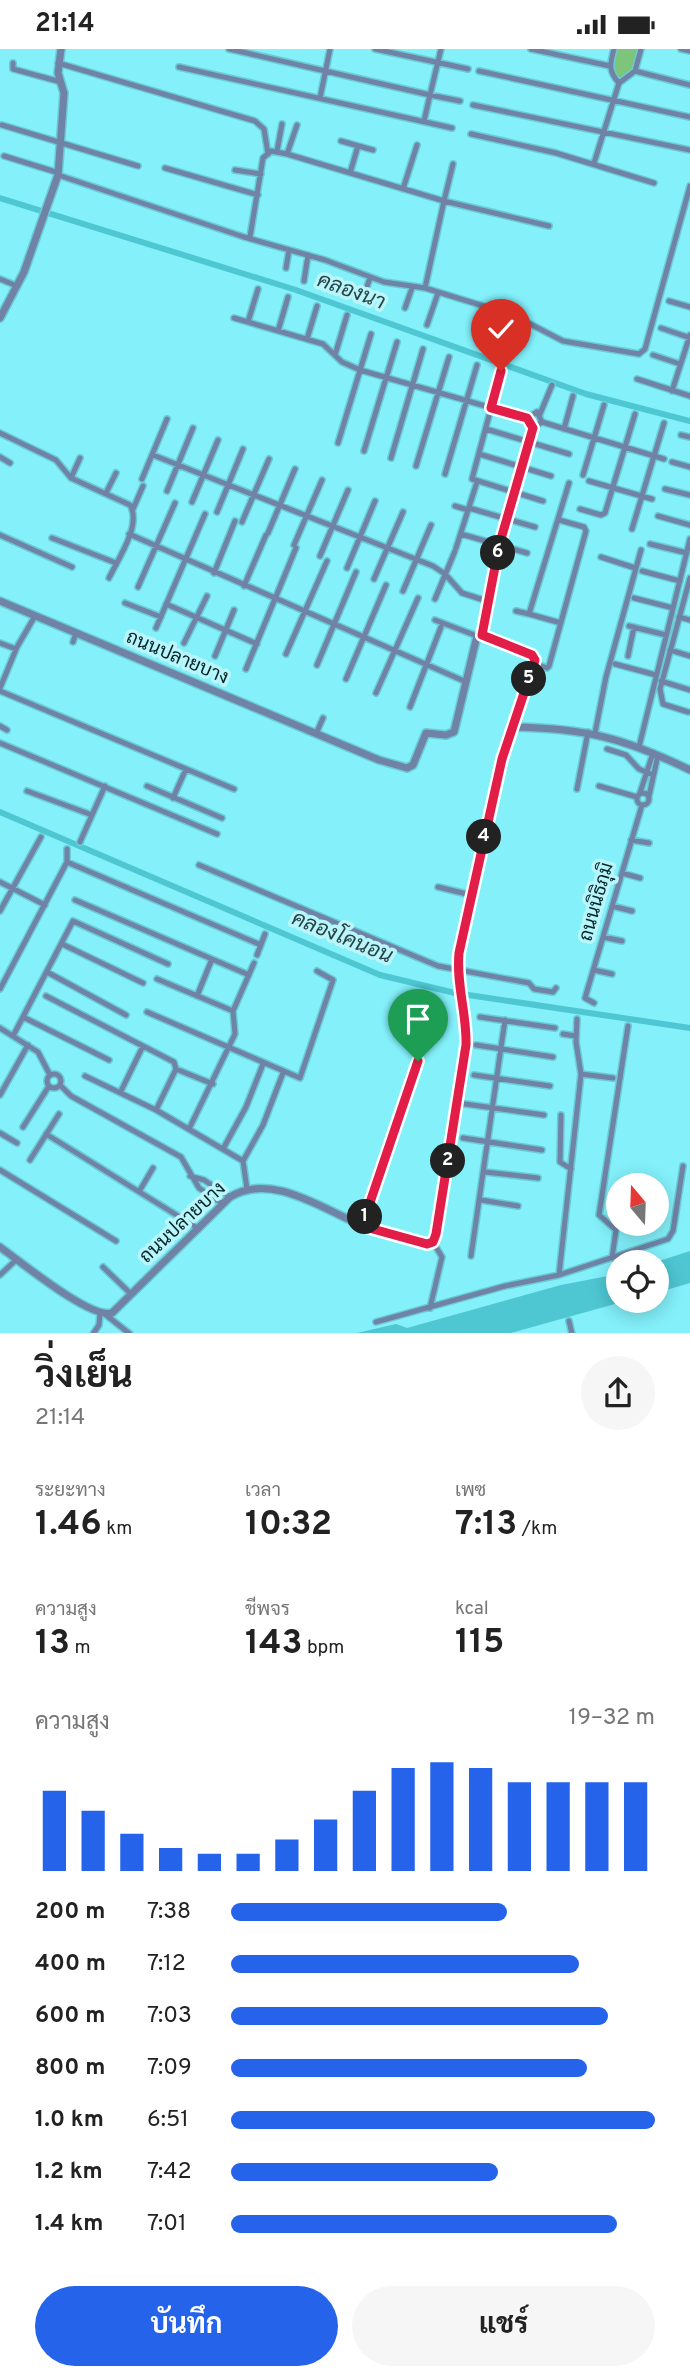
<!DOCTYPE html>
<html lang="th">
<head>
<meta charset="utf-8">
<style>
  body { margin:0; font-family:Overpass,Sarabun,sans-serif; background:#f6f6f6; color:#222; height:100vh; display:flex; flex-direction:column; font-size:26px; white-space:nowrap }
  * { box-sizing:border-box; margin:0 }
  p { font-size:23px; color:#767676 }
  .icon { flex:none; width:38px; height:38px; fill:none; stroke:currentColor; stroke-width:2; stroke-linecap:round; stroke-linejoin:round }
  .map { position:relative; height:1284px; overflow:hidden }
  .details { display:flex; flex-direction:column; background:#fff; flex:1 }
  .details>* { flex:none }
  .needle { width:46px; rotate:341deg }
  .controls { position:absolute; left:606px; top:1124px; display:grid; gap:14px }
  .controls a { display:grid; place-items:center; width:63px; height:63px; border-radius:50%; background:#fff; box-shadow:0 4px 18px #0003; font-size:35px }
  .pin { position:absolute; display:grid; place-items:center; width:60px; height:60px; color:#fff; margin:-72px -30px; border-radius:50% 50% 50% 0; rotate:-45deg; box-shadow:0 0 7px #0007 }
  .pin .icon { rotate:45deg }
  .km { position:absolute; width:35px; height:35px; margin:-18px; border-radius:50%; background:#222; color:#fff; font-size:19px; line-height:35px; text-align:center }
  .round { display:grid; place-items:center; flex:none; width:74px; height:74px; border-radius:37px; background:#f6f6f6 }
  .overview { display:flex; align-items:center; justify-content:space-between; height:119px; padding:0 35px }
  h1 { font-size:38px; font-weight:700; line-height:52px }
  .metrics { display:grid; grid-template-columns:repeat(3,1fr); gap:10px; height:119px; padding:7px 35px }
  .metrics div { display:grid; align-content:center }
  .metrics b { font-size:35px; font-weight:700 }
  .metrics small { font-size:19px; font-weight:400 }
  .metrics p { font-size:19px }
  .chart { height:196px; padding:14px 35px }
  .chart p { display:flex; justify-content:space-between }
  .chart svg { width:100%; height:126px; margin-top:7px; stroke:#2563eb; stroke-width:6 }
  .primary-button { display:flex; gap:14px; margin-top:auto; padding:14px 35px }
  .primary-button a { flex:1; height:80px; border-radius:42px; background:#2563eb; color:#fff; font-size:28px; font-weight:700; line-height:80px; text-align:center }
  .primary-button a+a { background:#f6f6f6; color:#222 }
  ul { padding:0 35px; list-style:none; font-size:23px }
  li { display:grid; grid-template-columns:112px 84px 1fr; align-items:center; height:52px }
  li i { height:18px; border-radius:9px; background:#2563eb }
  .status { display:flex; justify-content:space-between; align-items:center; height:49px; padding:0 35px; background:#fff; direction:ltr }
  .status svg { height:19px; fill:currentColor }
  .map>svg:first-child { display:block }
  .green { fill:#7dc57b }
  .water { fill:#4ec7d2 }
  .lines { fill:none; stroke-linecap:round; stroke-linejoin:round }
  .canal { stroke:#4ec7d2; stroke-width:6 }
  .minor-casing { stroke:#6bcbd4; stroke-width:8 }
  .tertiary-casing { stroke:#6bcbd4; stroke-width:10 }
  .minor { stroke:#7083a7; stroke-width:5 }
  .tertiary { stroke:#7083a7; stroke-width:7 }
  .route-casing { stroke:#fff; stroke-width:14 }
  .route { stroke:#e11d48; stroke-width:9 }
  .labels { text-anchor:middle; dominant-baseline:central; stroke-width:7; stroke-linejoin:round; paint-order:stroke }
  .street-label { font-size:19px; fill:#002427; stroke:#b9f6fc }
  .water-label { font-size:21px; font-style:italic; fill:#284345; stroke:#b9f6fc }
</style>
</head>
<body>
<div class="status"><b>21:14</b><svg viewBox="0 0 49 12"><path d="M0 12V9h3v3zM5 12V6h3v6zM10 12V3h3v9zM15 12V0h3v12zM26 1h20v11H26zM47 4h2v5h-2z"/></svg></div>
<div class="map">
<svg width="690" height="1285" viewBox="0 0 690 1285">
  <rect width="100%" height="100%" fill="#83f0fa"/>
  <path class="green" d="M614,0h26l-7,22 -15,10 -8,-15z"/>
  <path class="water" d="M690,1202v32l-34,10v-31z
    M618,1225v26h11l-118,33h-154l39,-9 11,4 154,-43z"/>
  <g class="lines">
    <path class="canal" d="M0,149l296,92 290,104 104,27
      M0,763l380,163 75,18 235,35"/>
    <g class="minor-casing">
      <path id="minor" d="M229,0l201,46 11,-46
        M375,0l93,20
        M531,0l79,17
        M614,0c-4,15 -6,22 5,34
        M681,0l9,2
        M13,14v6l48,13
        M58,14l197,58 9,8 4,25
        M179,18l273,61
        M479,22l211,46
        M635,22l55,14
        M320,49l10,-49
        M473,56l217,45
        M424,72l6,-26 30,6
        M2,76l136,41
        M471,85l85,19 98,30
        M341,92l32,9
        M277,102l5,-27
        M287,105l10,-29
        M4,107l55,17
        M594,114l25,-80 16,-12 6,-22
        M453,115l-9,37 105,25
        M165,119l93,27
        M235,121l26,4
        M350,124l8,-27
        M58,126l186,62 81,23 59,22 41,6 88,27 50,26 76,13 6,-5 45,-163
        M403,140l14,-44
        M250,188l13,-79 8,-7 16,3 157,47 -19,87
        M286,219l3,-18
        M0,230l17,7
        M304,232l4,-26
        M363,249l7,-20
        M669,252l21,6
        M405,259l7,-20
        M234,269l89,26 19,18 18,8 167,48
        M248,273l10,-33
        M427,276l11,-32
        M661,279l29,10
        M278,282l10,-34
        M307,290l10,-33
        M335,306l12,-40
        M653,306l27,9
        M501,322l-29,108 71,22
        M637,330l53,17
        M672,342l18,-56
        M540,365l12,-29
        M542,373l-10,6 -5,-10 10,-6 5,10 122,37
        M486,380l83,25
        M564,380l9,-33
        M0,384l56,27 15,18 59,27c12,20 -12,54 -21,73
        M681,386l9,2
        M338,394l33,-109
        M364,402l33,-109
        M479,405l72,22
        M153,406l280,111 12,8 17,19 28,9
        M0,408l10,6
        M391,409l32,-109
        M672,413l18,5
        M416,417l33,-109
        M445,425l32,-109
        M583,426l21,-70
        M71,429l9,-20
        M142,430l25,-60
        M589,432l63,18
        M665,440l25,6
        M167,442l26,-63
        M106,444l10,-20
        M192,453l26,-62
        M455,457l13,4
        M469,459l66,19
        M133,460l10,-23
        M580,460l21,6 4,-2 30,-99
        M217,463l26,-63
        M658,467l32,9
        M242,473l27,-63
        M632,480l32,-106
        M268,484l27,-64
        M129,485l335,147
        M461,485l66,19
        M0,486l72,32
        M52,489l64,25
        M650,495l37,9
        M294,496l28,-65
        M456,499l21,-66
        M320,507l28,-66
        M601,508l34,11
        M347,519l28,-67
        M642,522l38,10
        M214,524l21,-52
        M374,530l29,-67
        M244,537l22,-51
        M138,538l37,-84
        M403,542l28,-66
        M634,549l39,10
        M435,550l20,-48
        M125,554l36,14
        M166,555l91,40
        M516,562l13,3
        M679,568l11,3
        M435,571l42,16
        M561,574l-32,-9 40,-131
        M629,577l37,9
        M156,579l49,-114
        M482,586l8,-33 1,-21 41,-153
        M73,593l3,-9
        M0,594l16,6
        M184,594l23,-47
        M670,601l20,6
        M286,605l41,-93
        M215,607l19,-46
        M628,607l6,-29
        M534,614l13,5 2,-2 37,-135 -2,-4 -25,-7
        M615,615l41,11
        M317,616l39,-93
        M246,620l50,-121
        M346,630l40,-94
        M661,632l29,9
        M0,639l17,-41 18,-31
        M0,642l234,98
        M376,644l42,-95
        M410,658l31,-80
        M688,663l-25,-8 -3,-15 30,-111
        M0,677l7,4
        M595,684l11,-56 35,-127
        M316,685l7,-16
        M0,694l217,91
        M639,698l51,-208
        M607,700l19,6 13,14 14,6
        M147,737l75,32
        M599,737l38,11
        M577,740l11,-57
        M27,742l65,24
        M637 750a6 6 0 1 1 12 0a6 6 0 1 1-12 0Z
        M640,744l13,-40
        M649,747l9,-41
        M173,749l13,-29
        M631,791l18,3
        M80,793l25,-56
        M67,813l194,83
        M199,816l239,101 91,17 5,6 19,3 3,-4
        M622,824l18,5
        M0,833l45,23
        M438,838l33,8
        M75,851l174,75
        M612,857l20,5
        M0,862l41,-74
        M603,888l19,4
        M62,895l81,39
        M257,906l8,-21
        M594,921l18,4
        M47,923l79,43
        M157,930l76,32
        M0,940l67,-127v-13
        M46,947l128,66 2,7 -20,41
        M197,947l15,-37
        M594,954l-9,-5 57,-193
        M147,963l153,66 33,-98 -16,-9
        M23,968l86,43
        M480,968l75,11
        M0,979l38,24 12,23
        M563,985l13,2
        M13,987l60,-115 95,43
        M476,996l77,12
        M176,1020l37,15
        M47 1032a7 7 0 1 1 14 0a7 7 0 1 1-14 0Z
        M581,1025l32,4
        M474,1026l76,11
        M85,1027l71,34 87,51
        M60,1036l11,11 110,61 18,31 24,16
        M121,1042l22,-45
        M0,1046l28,-50
        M458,1054l86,12
        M561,1066l-1,47 11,7
        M23,1078l26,-41
        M189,1080l46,-95 -2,-23 21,-48
        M0,1084l17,10
        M46,1085l153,95
        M463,1089l79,12
        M223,1100l23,-42 17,-43
        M30,1111l29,-46
        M243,1112l20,-36 20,-52
        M243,1112l4,28
        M0,1121l116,71
        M485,1123l53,6
        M190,1127l14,4 26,17
        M140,1141l13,-22
        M481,1151l37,6
        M362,1177l56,-165
        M471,1207l34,-236
        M612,1209l4,-28 -17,-15 29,-189
        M103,1218l28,27
        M0,1226l17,-16
        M559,1226l22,-201 -5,-32 1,-23
        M430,1259l12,-51 -9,-15
        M106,1266l24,19
        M569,1272l3,13
        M376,1273l129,-36 54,-11 109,-36 5,-8 10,-65
        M93,1285l6,-9 1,-11"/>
    </g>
    <g class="tertiary-casing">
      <path id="tertiary" d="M0,269l24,-46 34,-97 6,-82 -6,-20 3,-24
        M0,552l379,159 28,8 6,-3 13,-32 20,2 8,-3 23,-96 11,1 44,18 3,5 -33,99 -43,194c-3,32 8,61 7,92l-33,197 -6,2c-21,-6 -43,-10 -63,-18 -39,-15 -92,-55 -134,-29l-118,116c-22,6 -91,-51 -112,-66
        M512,678c73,1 112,11 178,43"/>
    </g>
    <use href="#minor" class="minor"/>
    <use href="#tertiary" class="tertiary"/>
  </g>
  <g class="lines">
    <g class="route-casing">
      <path id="route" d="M418,1012l-56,165 65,18 6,-2 3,-8 30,-189c1,-31 -10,-60 -7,-92l43,-194 33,-99 -3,-5 -50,-20 17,-89 34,-118 -6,-10 -36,-10 10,-37"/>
    </g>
    <use href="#route" class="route"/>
  </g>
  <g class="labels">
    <g class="street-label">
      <text transform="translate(177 609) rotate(23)">ถนนปลายบาง</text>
      <text transform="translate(597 853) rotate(-74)">ถนนนิธิภุมิ</text>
      <text transform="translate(183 1174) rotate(-43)">ถนนปลายบาง</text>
    </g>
    <g class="water-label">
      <text transform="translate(351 243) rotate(20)">คลองนา</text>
      <text transform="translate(342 889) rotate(22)">คลองโคนอน</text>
    </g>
  </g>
</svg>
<div class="controls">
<a><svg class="needle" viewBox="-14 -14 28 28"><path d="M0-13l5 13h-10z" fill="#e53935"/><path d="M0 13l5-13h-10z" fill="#767676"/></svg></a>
<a><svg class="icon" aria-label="locate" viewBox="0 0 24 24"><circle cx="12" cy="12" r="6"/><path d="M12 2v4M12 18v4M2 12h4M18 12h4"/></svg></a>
</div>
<div class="pin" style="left:418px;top:1012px;background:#1e9e55"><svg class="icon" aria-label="arrive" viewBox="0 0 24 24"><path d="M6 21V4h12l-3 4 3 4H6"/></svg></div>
<div class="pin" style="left:501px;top:322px;background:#d93025"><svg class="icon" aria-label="check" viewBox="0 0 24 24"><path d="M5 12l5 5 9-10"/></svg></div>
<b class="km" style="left:365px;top:1168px">1</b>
<b class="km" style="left:448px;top:1112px">2</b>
<b class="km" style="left:484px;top:788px">4</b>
<b class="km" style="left:529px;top:630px">5</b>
<b class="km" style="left:498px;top:504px">6</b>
</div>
<section class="details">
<div class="overview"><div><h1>วิ่งเย็น</h1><p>21:14</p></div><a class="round"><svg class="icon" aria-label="share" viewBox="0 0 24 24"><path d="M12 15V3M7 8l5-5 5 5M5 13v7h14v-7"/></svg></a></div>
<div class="metrics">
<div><p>ระยะทาง</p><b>1.46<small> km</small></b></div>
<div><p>เวลา</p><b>10:32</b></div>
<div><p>เพซ</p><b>7:13<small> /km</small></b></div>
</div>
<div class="metrics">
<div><p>ความสูง</p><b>13<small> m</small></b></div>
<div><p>ชีพจร</p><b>143<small> bpm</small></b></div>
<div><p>kcal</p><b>115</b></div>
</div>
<div class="chart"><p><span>ความสูง</span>19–32 m</p>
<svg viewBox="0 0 160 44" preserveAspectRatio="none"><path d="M5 44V16M15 44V23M25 44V31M35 44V36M45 44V38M55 44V38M65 44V33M75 44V26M85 44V16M95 44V8M105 44V6M115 44V8M125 44V13M135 44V13M145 44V13M155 44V13"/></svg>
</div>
<ul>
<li><b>200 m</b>7:38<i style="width:65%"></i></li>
<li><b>400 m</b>7:12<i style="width:82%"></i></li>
<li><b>600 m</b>7:03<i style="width:89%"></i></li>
<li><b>800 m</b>7:09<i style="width:84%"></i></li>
<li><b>1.0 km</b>6:51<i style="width:100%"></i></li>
<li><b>1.2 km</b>7:42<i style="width:63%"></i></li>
<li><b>1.4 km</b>7:01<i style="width:91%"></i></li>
</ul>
<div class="primary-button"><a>บันทึก</a><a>แชร์</a></div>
</section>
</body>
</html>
